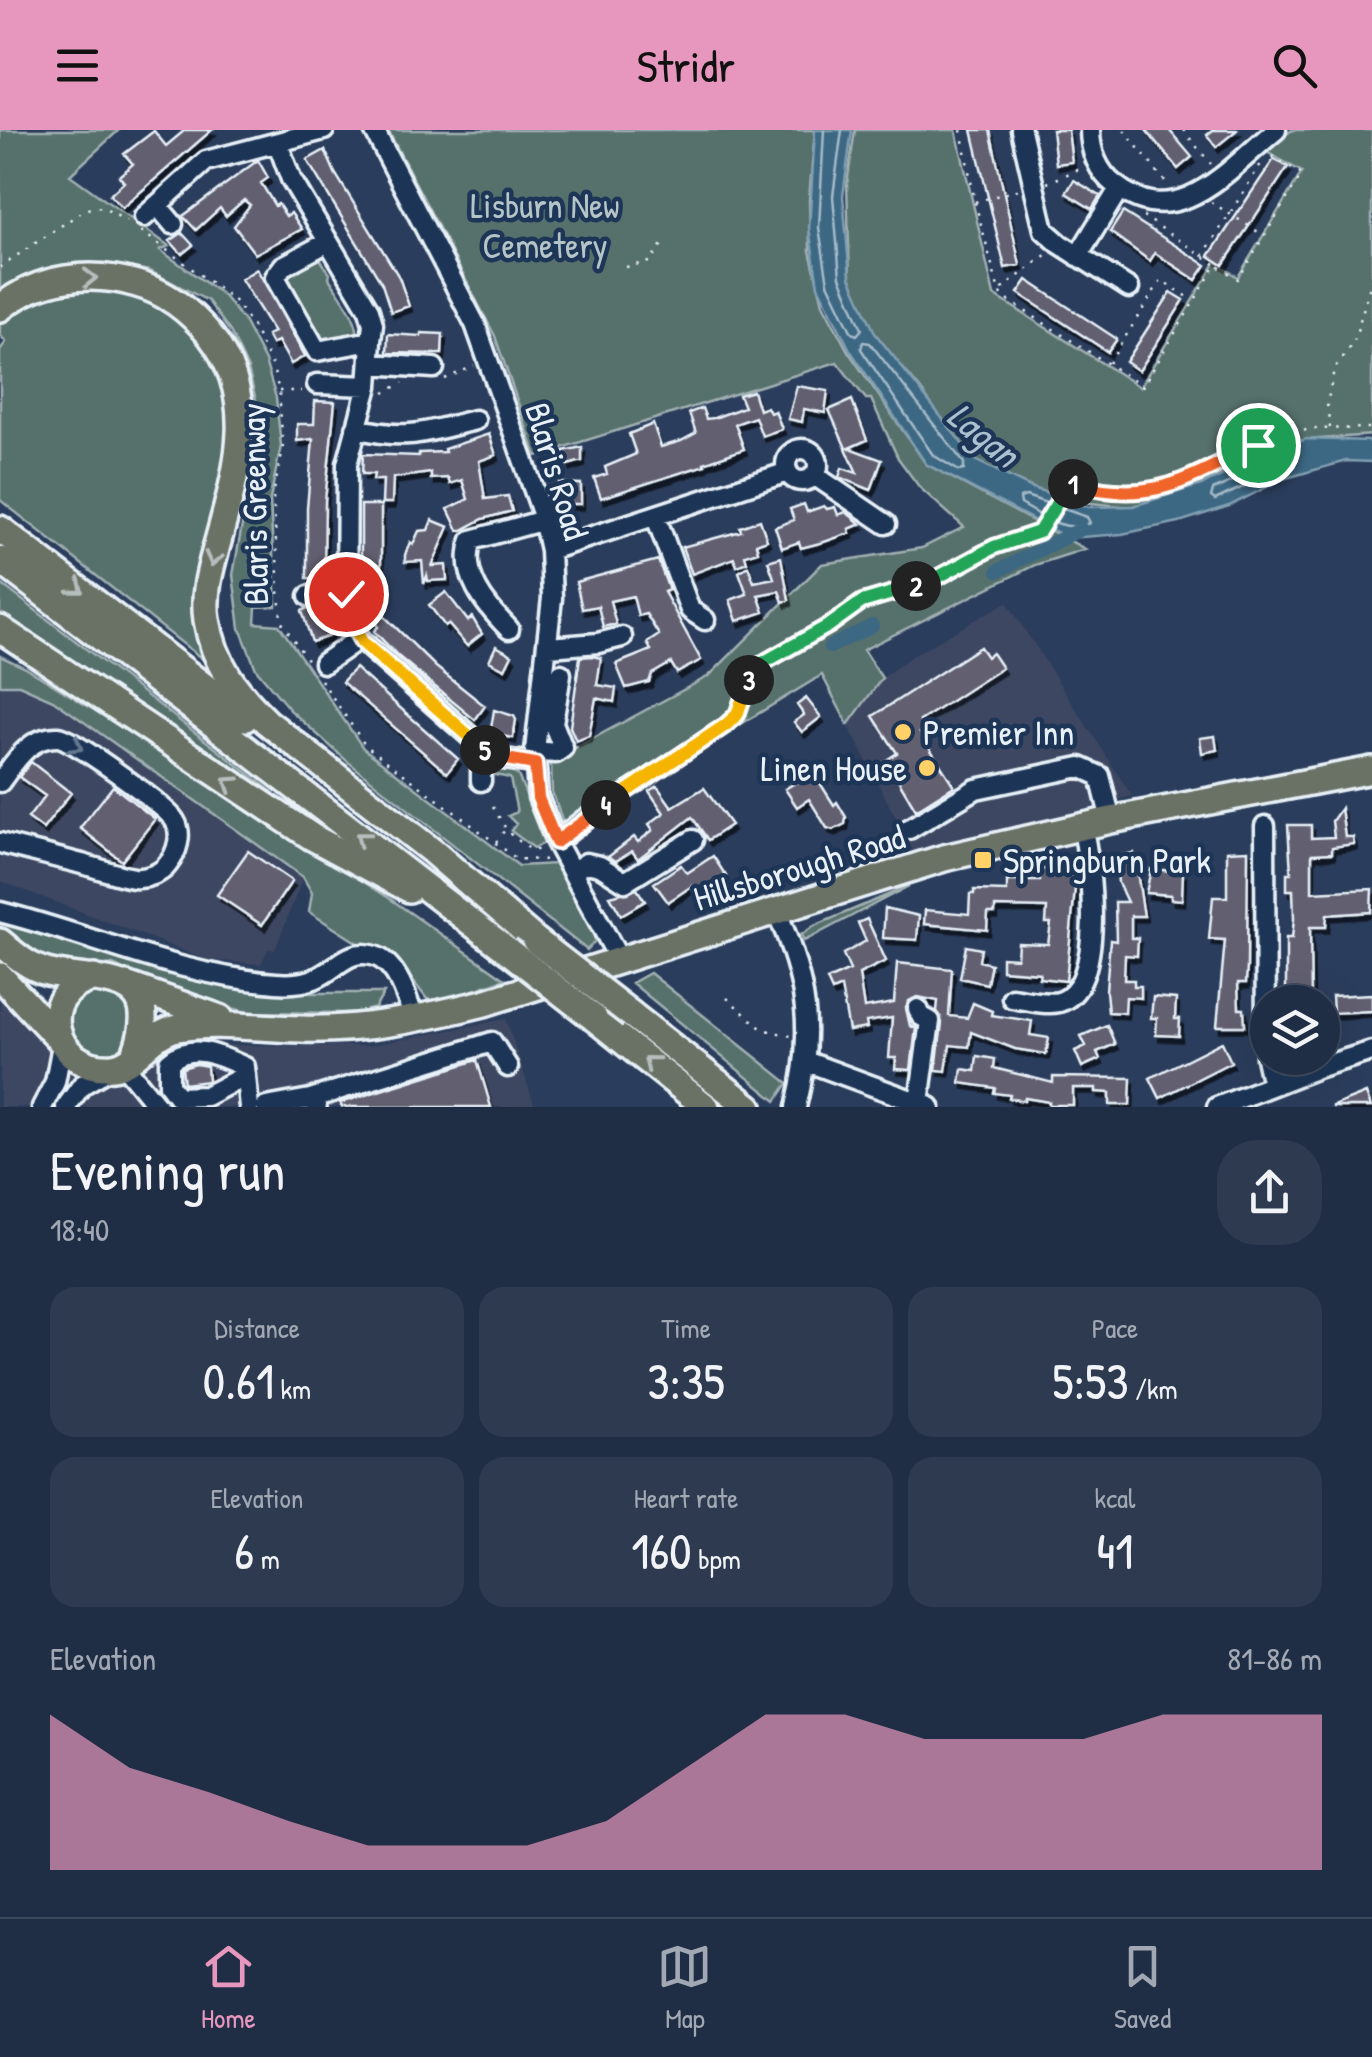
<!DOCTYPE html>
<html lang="en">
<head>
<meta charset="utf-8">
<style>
  body { margin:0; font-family:"Patrick Hand",sans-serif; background:#2d3a50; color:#f1f3f6; height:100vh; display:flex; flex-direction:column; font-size:38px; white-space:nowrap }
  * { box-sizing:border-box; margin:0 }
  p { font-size:32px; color:#a2a8b3 }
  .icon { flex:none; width:55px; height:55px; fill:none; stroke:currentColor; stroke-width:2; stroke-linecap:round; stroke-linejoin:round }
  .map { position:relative; height:977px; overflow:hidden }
  .sheet { display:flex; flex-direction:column; background:#202e45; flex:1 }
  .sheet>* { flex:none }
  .tools { position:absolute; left:1250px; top:855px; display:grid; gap:20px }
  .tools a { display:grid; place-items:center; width:90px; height:90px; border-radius:50%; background:#202e45; box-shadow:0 10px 40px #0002,0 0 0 2px #3d4a5e; font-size:50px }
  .pin { position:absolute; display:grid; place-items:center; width:85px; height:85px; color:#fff; margin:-42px; border:5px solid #fff; border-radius:50%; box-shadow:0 2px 10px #0007 }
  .km { position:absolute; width:50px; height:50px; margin:-25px; border-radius:50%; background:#222; color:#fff; font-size:28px; line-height:50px; text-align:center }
  .round { display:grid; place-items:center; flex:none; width:105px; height:105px; border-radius:40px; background:#2d3a50 }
  .headline { display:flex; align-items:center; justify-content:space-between; height:170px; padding:0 50px }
  h1 { font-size:55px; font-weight:600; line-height:75px }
  .figures { display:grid; grid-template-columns:repeat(3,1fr); gap:15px; height:170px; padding:10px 50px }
  .figures div { display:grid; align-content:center; border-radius:25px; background:#2d3a50; text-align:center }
  .figures b { font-size:50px; font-weight:600 }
  .figures small { font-size:28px; font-weight:400 }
  .figures p { font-size:28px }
  .chart { height:280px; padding:20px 50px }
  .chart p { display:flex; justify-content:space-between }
  .chart svg { width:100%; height:180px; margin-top:10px; fill:#e797bd; opacity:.7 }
  header { display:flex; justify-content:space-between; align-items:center; height:130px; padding:0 50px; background:#e797bd; color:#111; font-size:45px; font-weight:600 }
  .dock { display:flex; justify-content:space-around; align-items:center; height:140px; border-top:2px solid #3d4a5e; background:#202e45; font-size:28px; color:#a2a8b3 }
  .dock a { display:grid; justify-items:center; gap:5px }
  .dock .on { color:#e797bd }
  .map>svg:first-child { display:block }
  .built { fill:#3c4762 }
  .green { fill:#57706c; stroke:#a0b0b2; stroke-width:2.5 }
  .water { fill:#3d6883; stroke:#819fb2; stroke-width:2.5 }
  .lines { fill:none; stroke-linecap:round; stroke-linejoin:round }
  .shore { stroke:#a4bac9; stroke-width:2.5 }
  .canal { stroke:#3d6883; stroke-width:14 }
  .building { fill:#625e71; stroke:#e8f1f8; stroke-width:2.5; filter:url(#shadow) }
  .minor-casing { stroke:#e8f1f8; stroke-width:25 }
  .highway-casing { stroke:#e8f1f8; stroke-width:32 }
  .path { stroke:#e8f1f8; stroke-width:2.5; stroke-dasharray:2.5 8; stroke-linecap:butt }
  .minor { stroke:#1d3557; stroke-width:18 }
  .highway { stroke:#6b7165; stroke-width:25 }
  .highway-bridge-casing { stroke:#e8f1f8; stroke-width:32; stroke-linecap:butt }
  .highway-bridge { stroke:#6b7165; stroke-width:25 }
  .oneway { stroke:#b6bebd }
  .oneway2 { stroke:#64778f }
  .split-1-casing { stroke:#fff; stroke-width:20 }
  .split-2-casing { stroke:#fff; stroke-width:20 }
  .split-3-casing { stroke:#fff; stroke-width:20 }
  .split-4-casing { stroke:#fff; stroke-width:20 }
  .split-5-casing { stroke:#fff; stroke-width:20 }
  .split-6-casing { stroke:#fff; stroke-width:20 }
  .split-1 { stroke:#f0652b; stroke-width:12 }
  .split-2 { stroke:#22a559; stroke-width:12 }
  .split-3 { stroke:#22a559; stroke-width:12 }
  .split-4 { stroke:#f5b400; stroke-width:12 }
  .split-5 { stroke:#f0652b; stroke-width:12 }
  .split-6 { stroke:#f5b400; stroke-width:12 }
  .poi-dot { fill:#ffd166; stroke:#1d3557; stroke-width:4 }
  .labels { text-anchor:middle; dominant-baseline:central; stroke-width:9; stroke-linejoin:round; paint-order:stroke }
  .park-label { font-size:35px; fill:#b5c4c7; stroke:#1d3557 }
  .street-label { font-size:35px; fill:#e8f1f8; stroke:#1d3557 }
  .poi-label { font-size:35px; fill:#e8f1f8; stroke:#1d3557; text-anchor:start }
  .water-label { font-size:38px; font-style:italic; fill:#acc1cf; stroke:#1d3557 }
</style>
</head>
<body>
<header><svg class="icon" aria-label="menu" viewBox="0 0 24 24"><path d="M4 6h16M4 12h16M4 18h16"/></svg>Stridr<svg class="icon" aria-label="search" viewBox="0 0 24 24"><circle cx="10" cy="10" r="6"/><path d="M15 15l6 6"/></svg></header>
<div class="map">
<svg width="1372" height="977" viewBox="0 0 1372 977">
  <defs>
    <filter id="shadow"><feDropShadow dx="3" dy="5.5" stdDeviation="0" flood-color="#0009"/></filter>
  </defs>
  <rect width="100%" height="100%" fill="#2b3d5c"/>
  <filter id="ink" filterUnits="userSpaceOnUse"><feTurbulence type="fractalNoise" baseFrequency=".01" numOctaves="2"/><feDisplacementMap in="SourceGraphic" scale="20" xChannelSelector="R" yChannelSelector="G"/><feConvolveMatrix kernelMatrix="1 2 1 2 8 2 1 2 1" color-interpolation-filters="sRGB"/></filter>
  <g filter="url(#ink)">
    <path class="built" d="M1007,472l125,194 -217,59 -67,-130 34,-47 28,-21z
      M0,555h19l34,15 250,177 -28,73 -7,-1 -7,15 -53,-4 -208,-79z
      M0,861l24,22 10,20 54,39 41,12 32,-31 30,-8 177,1 138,-27 29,88h-535z"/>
    <path class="green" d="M0,0h119l-49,45 99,71 -9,4 63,45 21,26 21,40 11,37 5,48 -11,53 6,107 -20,1 -1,16 24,2 84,123 156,118 37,-2 3,3 29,46 7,28 -8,9 -240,-189 -57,-51 -34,-41 -16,-41 -7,-53 28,-155 -13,-51 -17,-36 -23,-32 -58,-30 -46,-8 -52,9 -52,25z
      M388,0h427l-6,69 1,52 13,53 25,47 78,113 159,85 -50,16 -172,85 19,28 -34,47 -26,-50 -155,94 -87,58 -15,1 -13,-36 -1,-31 158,-85 113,-112 100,-16 42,-21 -44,-39 -22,-30 -27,-59h-5l-29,-37 -301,94 -41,-120z
      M855,0h101l38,165 146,92 75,-124 23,14 64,-105 -37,-21 27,-21h80v305l-79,6 -101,48 -61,18 -51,-5 -45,-13 -64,-29 -50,-70 -51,-62 -20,-51 -3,-93z
      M314,126l5,1 11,17 -1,4c10,17 32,42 28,61l-8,2 -5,-6 -12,2 -1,7 -7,1 -12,-9 5,-5 -23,-40h-8l-1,-9 5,-12 6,3 9,-7 -2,-5z
      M97,157c52,12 74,19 108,62 73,90 -36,207 -4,309l-201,-158v-150l6,-8 -6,-7v-12l48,-28z
      M0,453l274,210 -274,-175z
      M0,526l26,12 44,27 319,203 116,81 -63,22 -15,-2 -34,-44 -19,-10h-13l-52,-33 3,-19 -9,-16 -250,-177 -34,-15h-19z
      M493,636c8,2 17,3 24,8 3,3 23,58 28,69l-11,5 -23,-17 5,-7 -8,-8 9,-4 -7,-34 -20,-4z
      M909,756l-105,55 -3,-6 13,-9z
      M0,792l167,50 109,21h108l-9,15 -16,5 -112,-1 -81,-22 -53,-25h-47l-26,-6 -40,-33z
      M650,843l138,110 -12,18 -144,-118z
      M69 894a32 32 0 1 1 64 0a32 32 0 1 1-64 0Z"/>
    <path class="water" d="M815,0h37l-9,66 7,81 25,56 100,127 55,27 59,20 44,-1 68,-21 105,-46 66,2v21l-26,-1 -63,18 -54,27 -50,16 -57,12 -54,4 -142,-74 -76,-114 -32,-64 -9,-58z"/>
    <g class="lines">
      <path class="shore" d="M824,0l-5,98 9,55 24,50 5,2 5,-6 -22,-52 -7,-81 9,-66
        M863,212l7,1 94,120v7l-5,1 -26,-16 -72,-106z
        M1250,343l6,3 -2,6 -39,18 -4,-3 2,-7z
        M1026,366l61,21 3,6c-24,11 -48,-7 -69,-19l-1,-6z"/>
      <path class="canal" d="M998,441l83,-42
        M830,517l42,-21"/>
    </g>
    <path class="building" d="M185,0h27l-90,78 -12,-13 14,-13 -5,-6 14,-12 -9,-10 30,-23 12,15z
      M972,0h18l30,135 -15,3z
      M1052,0h16l4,32 -16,2z
      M1146,0h23l23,27 -14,12z
      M1213,0h24l-21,17 -9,-12z
      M325,20l10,23 64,104 10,29 -18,6 -9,-28 -75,-124z
      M1274,29l14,8 -65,98 -14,-9z
      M258,30l10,18 -7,5 14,23 3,-2 8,12 5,-3 11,16 -47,25 -21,-28 16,-21 -6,-5 -18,16 -6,-8 -24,22 -13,-14z
      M1074,50l26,16 -8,13 -26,-16z
      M1123,82l83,53 -10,15 -41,-27 -5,8 -40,-29z
      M182,103l11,12 -11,9 -12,-13z
      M257,139l48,87 -14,8 -13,-23 -6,3 -5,-9 7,-3 -33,-53z
      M1027,150l90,59 -9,13 -90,-59z
      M1171,162l13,8 -45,71 -13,-9z
      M421,203l22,1 -1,20 -55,-1 1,-19 33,2z
      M797,256l31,5 -3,22 -21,-4 -2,13 -14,-3z
      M753,261l6,19 8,-3 3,6 5,-2 7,18 -20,7 -7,-19 -20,7 9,25 -40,14 1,2 -104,33 -7,-20 13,-4 -2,-7 31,-13 -7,-20 24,-10 8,23 20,-6 15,-8 -7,-20 13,-5 4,11 8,-1 30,-11 -5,-12z
      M852,270l15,40 -18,8 33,12 -11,30 -32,-13 3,-9 15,5 -28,-63z
      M315,271l20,1 -10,99 -1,78 -17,-1v-70l6,-69 -16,2v-17h17z
      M489,304l7,21 -17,6 6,38 23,-3 4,15 -29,8 -21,11h-4l-10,-21 20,-10 -6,-19 -12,4 -2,-6 -17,1v-6l-38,5 -1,25h-10l1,-23h-10l1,-6h-12l1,-20 56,2v-3l26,-1 -1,-3z
      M582,317v14l-14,4 -5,-14z
      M559,353l22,1v20h-22z
      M804,374l3,8 17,-6 3,3 8,-2 3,8 8,-3 15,12 -12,5 1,4 -26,9 -23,6 -2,-6 -17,6 -7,-21 19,-7 -4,-11z
      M361,375h20v108l55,54 49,39 -10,14 -76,-63 -25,-26 4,-4 -14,-22h-3z
      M432,390l17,7 -17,39 14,-1 1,15 -19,1 -1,-5 -3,8 -2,-23 -17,1v-7l5,-13 3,2 6,-13 9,-1z
      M760,390l7,20 -11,4 2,7 -13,4 2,7 -10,4 -3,-8 -42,16 -10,-27 59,-16 -1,-4z
      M781,427l8,43 -6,2 -4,-11 -21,4 6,17 -27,9 -7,-21 17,-6 -8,-22 9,-6 6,16 20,-4 -6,-17z
      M658,430l11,30 -5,2 37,68 -24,13 -6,-10 -19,11 -3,8 -23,6 -10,-24 35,-14 -4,-7 12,-8 -13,-21 -8,2 -5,-20 -23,5 6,23 -13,3 -5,-21 -16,3 -6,-27z
      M446,462l22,29 4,-4 10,17 -15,12 -19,-22 -3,2 -16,-21z
      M308,478h12l10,28 -18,6 -10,-31z
      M496,516l16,9 -7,14 -16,-8z
      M980,517l7,10 5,-4 10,15 -82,53 6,9 -6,3 34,53 -38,24 -23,-39 -4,3 -7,-11 15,-10 -24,-37z
      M592,526l9,2 -4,27 19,3 -2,14 -18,-4 -7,38 -13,5 -6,-14 10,-70z
      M355,538l103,91 -11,14 -105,-91z
      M806,568l15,19 -19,15 -8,-10 10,-7 -7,-10z
      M494,580l20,6 2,4 -3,18 -23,-4z
      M1215,606l2,14 -15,3 -2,-15z
      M31,632l40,31 -28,36 -15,-11 17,-22 -26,-19z
      M813,642l21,33 3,-3 9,15 -1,7 -12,6 -6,-2 -18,-29 -12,8 -12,-18z
      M113,656l42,33 -33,42 -42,-33z
      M657,656l15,21 32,-19 27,37 -23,15 -16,-23 -54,42 -6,-8 -16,10 -8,-4 26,-20 4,5 15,-12 -4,-6 15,-11 -15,-22z
      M1341,678l4,29h8l1,7 -22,3v6l-20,1v38l60,-3 -1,23 -44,3 -1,12h-16l1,75h-21l-1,-10h-3v-54h6l2,-19 -1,-29h-6v-17h4l-3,-48h23v13l23,-1 -2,-16z
      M1248,720l-1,117 -1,16h-8l1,26h5l1,17h-28l8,-86 -16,-1 4,-42h14v-46z
      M248,721l44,30 -30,44 -45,-30z
      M1134,723l10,63h-13v22h7l-1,18 -12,-1 -1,25h10v6h7v12l-15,-1 -1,16 -17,-1 -2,-21 4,-51 6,1 -1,-39h12l-9,-19 -2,-27z
      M713,726l13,20 -15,10 3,5 -13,9 -9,-14 -24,16 -14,-19 27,-18 6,8z
      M1043,739l30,2v6l3,1 -10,103 -27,-3 1,-5 -38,-3v-13l15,1 1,-15 30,1 3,-21h-5l1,-15 -52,-1v6h-7l-1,17 -63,-6 1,-14 44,4 1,-20h4v-4l33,1v-10h33v-11z
      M1151,739l32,3 -1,28 -11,-1v-4l-25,-2z
      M637,759l8,12 -24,14 -11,-19z
      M885,778l34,8 -2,24 -34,-2z
      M867,789l19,42 -27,13 5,34 30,-5 3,-40 55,6 -3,47 18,2 6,-15 19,8 -1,4 41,6 -2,14 19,3 -3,16 -31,-5 -44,-17 -2,15 -19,-2 -4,26 -10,-1 6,-47 -5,-12 1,-10 -20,-4 -9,4 -3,7 4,18 6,2 -5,42 -16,-1 1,-11h-7l3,-40 -26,4 1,6 -18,3 -8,-44 -9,4 -5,-11 23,-10 -7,-16 23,-13 -8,-18z
      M966,816l15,3 -2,12 12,3 -4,20 -27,-6z
      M1372,864v17l-39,2 -1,-17z
      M1153,867l23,2 -1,20h5l-1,17 -23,-1 1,-17h-6z
      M1107,895l8,19 -18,8 3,7 -18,8 -7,-16 11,-5 -5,-10z
      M1222,912l9,20 -71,36 -10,-20z
      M977,926l18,3 -1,9 59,15v-6l78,1 -1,27h-20v-12l-14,-1v-4h-23v17h-24v-3l-24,-4 -1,3 -15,-3 1,-3 -16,-2 1,-5 -35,-5 2,-14 13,2z
      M477,930l14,47h-149l-2,-4z
      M196,934l11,2 1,15 -24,3 -2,-16z
      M1366,963l5,14h-38v-1z"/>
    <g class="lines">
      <g class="minor-casing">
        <path id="minor" d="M374,0l101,194 66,186 9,40 2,48 -17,153 3,46 18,45 63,117
          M1021,0l23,100 16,14 69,44
          M1090,0c0,21 8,42 25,55 63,50 114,-17 161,-55
          M278,14l13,35 78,131 4,14 -2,17 -54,10 -42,-74 8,-11 45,-24
          M157,75l16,19
          M144,87l62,-56 118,-31
          M1078,126l41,-67
          M371,211l-3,45 -21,78 -1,140 5,21 11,16 126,111 15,7 32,4
          M370,234l64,4
          M317,254l51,2
          M356,298c52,13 70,4 119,-8
          M786 335a16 16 0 1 1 32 0a16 16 0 1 1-32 0Z
          M814,345l72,49
          M656,387l34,93 15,10
          M550,420l238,-78
          M309,466l37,-2
          M509,499c-23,-23 -50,-55 -37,-89l72,-20
          M549,517l49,-4 24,-6
          M324,533l36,-25
          M535,621l21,2 7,-5 -10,-25 8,-49
          M481,651v-17l7,-12
          M0,652c15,-20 29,-46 58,-45 14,1 110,70 117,84 8,13 2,32 -7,43 -7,10 -22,15 -34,14 -15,-2 -30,-8 -45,-12 -29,-8 -59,-15 -89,-23
          M1265,696l1,232 6,27
          M909,699l67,-40 104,-22 20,9 11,44
          M556,712l29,-23
          M572,742l14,-9 14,3 25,16 68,-42
          M776,780c31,71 39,121 20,197
          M0,782c92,23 180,64 276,71 12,1 26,0 38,-4 23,-9 34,-32 61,-23 23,8 33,44 39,64
          M1012,868c13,2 34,7 47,4 48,-14 32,-139 23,-176
          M918,879l3,7 9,5 -11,81
          M805,931l125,46
          M123,934l35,43
          M246,945l-40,21 -28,1 -9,-12v-23c23,-21 51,-6 76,5l4,40
          M310,969l182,-57 16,25
          M42,977l13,-25 7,-37
          M66,977l16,-22 31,-18
          M266,977l44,-8 7,6
          M1217,977l100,-39 55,-17"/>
      </g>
      <g class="highway-casing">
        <path id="highway" d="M0,178c38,-31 90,-38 137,-24 29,8 54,28 73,51 51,65 26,139 7,210 -7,25 -14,49 -10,75 7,44 29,72 60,102l165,129 103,89
          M0,399l245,189
          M0,430l507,390
          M0,499l312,208 97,52
          M0,812c14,12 28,25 47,30 49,12 119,-4 89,80
          M0,846l58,62
          M94,848c-62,15 -42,94 19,89 23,-2 37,-34 65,-39 40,-7 83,1 123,1 63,2 122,-11 183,-26l460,-145 167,-38 261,-50
          M126,855l94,33
          M632,885l117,92
          M594,888l112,89"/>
      </g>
      <path class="path" d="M961,0l14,72 24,89 7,8 137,87 73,-121 22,14 64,-105 -32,-19
        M1124,0l43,54
        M1183,0l28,34
        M1047,53l34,-15
        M975,72l45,-13
        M1211,72l52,33
        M1143,86l72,48
        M141,101l92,68 18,25 21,41 7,26 4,58 -10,46 8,126 27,40
        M1203,126l58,-92
        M0,137l86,-58 16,-2 29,17
        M626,137l23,-5 15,-20
        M1002,159l45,-35
        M1109,233l52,-83 32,20
        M445,249l29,-13
        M279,261h22
        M384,263l19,-10
        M1330,298l-3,-24 7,-34 20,-29 18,-62
        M321,550l44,65 152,114 33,1
        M493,677l13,22
        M599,680l127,-85 11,-10 17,-47 76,-43 31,-23 68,-19 65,-36 45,-15 31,-48c18,4 36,10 54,10 50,1 117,-43 167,-60l19,-5 62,-1
        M496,712l9,-12 27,21 12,-3
        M727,868l35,31 29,7"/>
      <use href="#minor" class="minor"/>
      <use href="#highway" class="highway"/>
      <g class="highway-bridge-casing">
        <path id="highway-bridge" d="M535,810l97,75
          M507,820l87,68"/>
      </g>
      <use href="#highway-bridge" class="highway-bridge"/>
    </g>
    <defs><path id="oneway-chevron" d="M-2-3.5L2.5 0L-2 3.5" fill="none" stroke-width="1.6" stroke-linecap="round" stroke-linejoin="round" transform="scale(2.5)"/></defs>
    <g class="oneway">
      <use href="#oneway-chevron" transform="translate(90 148) rotate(-1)"/>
      <use href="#oneway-chevron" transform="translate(213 429) rotate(104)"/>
      <use href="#oneway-chevron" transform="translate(77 458) rotate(38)"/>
      <use href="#oneway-chevron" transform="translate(230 653) rotate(-147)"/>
      <use href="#oneway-chevron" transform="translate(362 708) rotate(-142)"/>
      <use href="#oneway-chevron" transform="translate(650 932) rotate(-141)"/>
    </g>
    <use class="oneway2" href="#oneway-chevron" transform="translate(76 616) rotate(30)"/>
  </g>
  <g class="lines" filter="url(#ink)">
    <g class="split-1-casing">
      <path id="split-1" d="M1073,354c83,21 112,-5 185,-39"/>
    </g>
    <g class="split-2-casing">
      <path id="split-2" d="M916,456l13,-4 65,-35 45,-15 29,-47 5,-1"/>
    </g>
    <g class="split-3-casing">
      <path id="split-3" d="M749,550l5,-12 76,-43 32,-23 54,-16"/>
    </g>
    <g class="split-4-casing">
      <path id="split-4" d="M606,675l120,-80 11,-10 12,-35"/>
    </g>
    <g class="split-5-casing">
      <path id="split-5" d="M485,620l10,7 40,7 3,34 18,44 50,-37"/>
    </g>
    <g class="split-6-casing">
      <path id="split-6" d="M346,464l1,21 15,27 123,108"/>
    </g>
    <use href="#split-1" class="split-1"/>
    <use href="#split-2" class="split-2"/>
    <use href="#split-3" class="split-3"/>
    <use href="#split-4" class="split-4"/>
    <use href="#split-5" class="split-5"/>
    <use href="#split-6" class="split-6"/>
  </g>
  <g class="poi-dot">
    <circle cx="903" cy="602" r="10"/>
    <circle cx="927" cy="638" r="10"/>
    <rect x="973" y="720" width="20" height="20" rx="5"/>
  </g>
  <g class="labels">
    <g class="park-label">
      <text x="545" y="75">Lisburn New<tspan x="545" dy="40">Cemetery</tspan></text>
    </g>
    <g class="street-label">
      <text transform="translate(557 341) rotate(73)">Blaris Road</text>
      <text transform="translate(254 374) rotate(-91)">Blaris Greenway</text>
      <text transform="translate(799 737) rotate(-17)">Hillsborough Road</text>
    </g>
    <g class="poi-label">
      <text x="923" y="602">Premier Inn</text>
      <text x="907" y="638" text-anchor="end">Linen House</text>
      <text x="1003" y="730">Springburn Park</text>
    </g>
    <g class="water-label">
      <text transform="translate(984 304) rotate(39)">Lagan</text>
    </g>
  </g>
</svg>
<div class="tools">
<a><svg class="icon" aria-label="layers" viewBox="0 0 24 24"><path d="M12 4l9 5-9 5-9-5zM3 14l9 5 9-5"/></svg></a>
</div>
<div class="pin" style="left:1258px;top:315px;background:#1e9e55"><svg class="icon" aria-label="arrive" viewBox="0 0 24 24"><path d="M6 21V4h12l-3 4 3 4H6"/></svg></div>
<div class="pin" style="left:346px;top:464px;background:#d93025"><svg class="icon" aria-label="check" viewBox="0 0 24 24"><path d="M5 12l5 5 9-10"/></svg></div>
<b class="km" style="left:1073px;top:354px">1</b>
<b class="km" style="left:916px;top:456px">2</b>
<b class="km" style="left:749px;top:550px">3</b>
<b class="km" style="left:606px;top:675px">4</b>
<b class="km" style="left:485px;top:620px">5</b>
</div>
<section class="sheet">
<div class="headline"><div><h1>Evening run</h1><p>18:40</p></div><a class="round"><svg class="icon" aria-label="share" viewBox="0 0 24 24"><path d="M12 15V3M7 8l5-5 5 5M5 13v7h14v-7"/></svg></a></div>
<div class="figures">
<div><p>Distance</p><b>0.61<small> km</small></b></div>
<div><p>Time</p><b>3:35</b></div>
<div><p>Pace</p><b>5:53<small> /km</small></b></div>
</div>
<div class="figures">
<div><p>Elevation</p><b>6<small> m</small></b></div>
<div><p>Heart rate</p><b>160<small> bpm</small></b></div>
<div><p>kcal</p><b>41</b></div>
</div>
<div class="chart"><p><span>Elevation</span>81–86 m</p>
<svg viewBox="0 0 160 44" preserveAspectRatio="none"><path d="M0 44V6L10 19L20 25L30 32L40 38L50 38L60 38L70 32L80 19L90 6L100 6L110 12L120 12L130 12L140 6L150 6L160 6V44z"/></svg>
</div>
</section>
<nav class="dock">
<a class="on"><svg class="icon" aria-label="home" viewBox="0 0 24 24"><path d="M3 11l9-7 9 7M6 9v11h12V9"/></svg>Home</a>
<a><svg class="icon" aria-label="map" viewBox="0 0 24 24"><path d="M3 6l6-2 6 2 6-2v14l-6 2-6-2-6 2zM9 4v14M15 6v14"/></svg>Map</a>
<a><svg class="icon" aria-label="saved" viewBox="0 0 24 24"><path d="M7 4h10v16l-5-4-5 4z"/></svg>Saved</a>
</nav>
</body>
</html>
